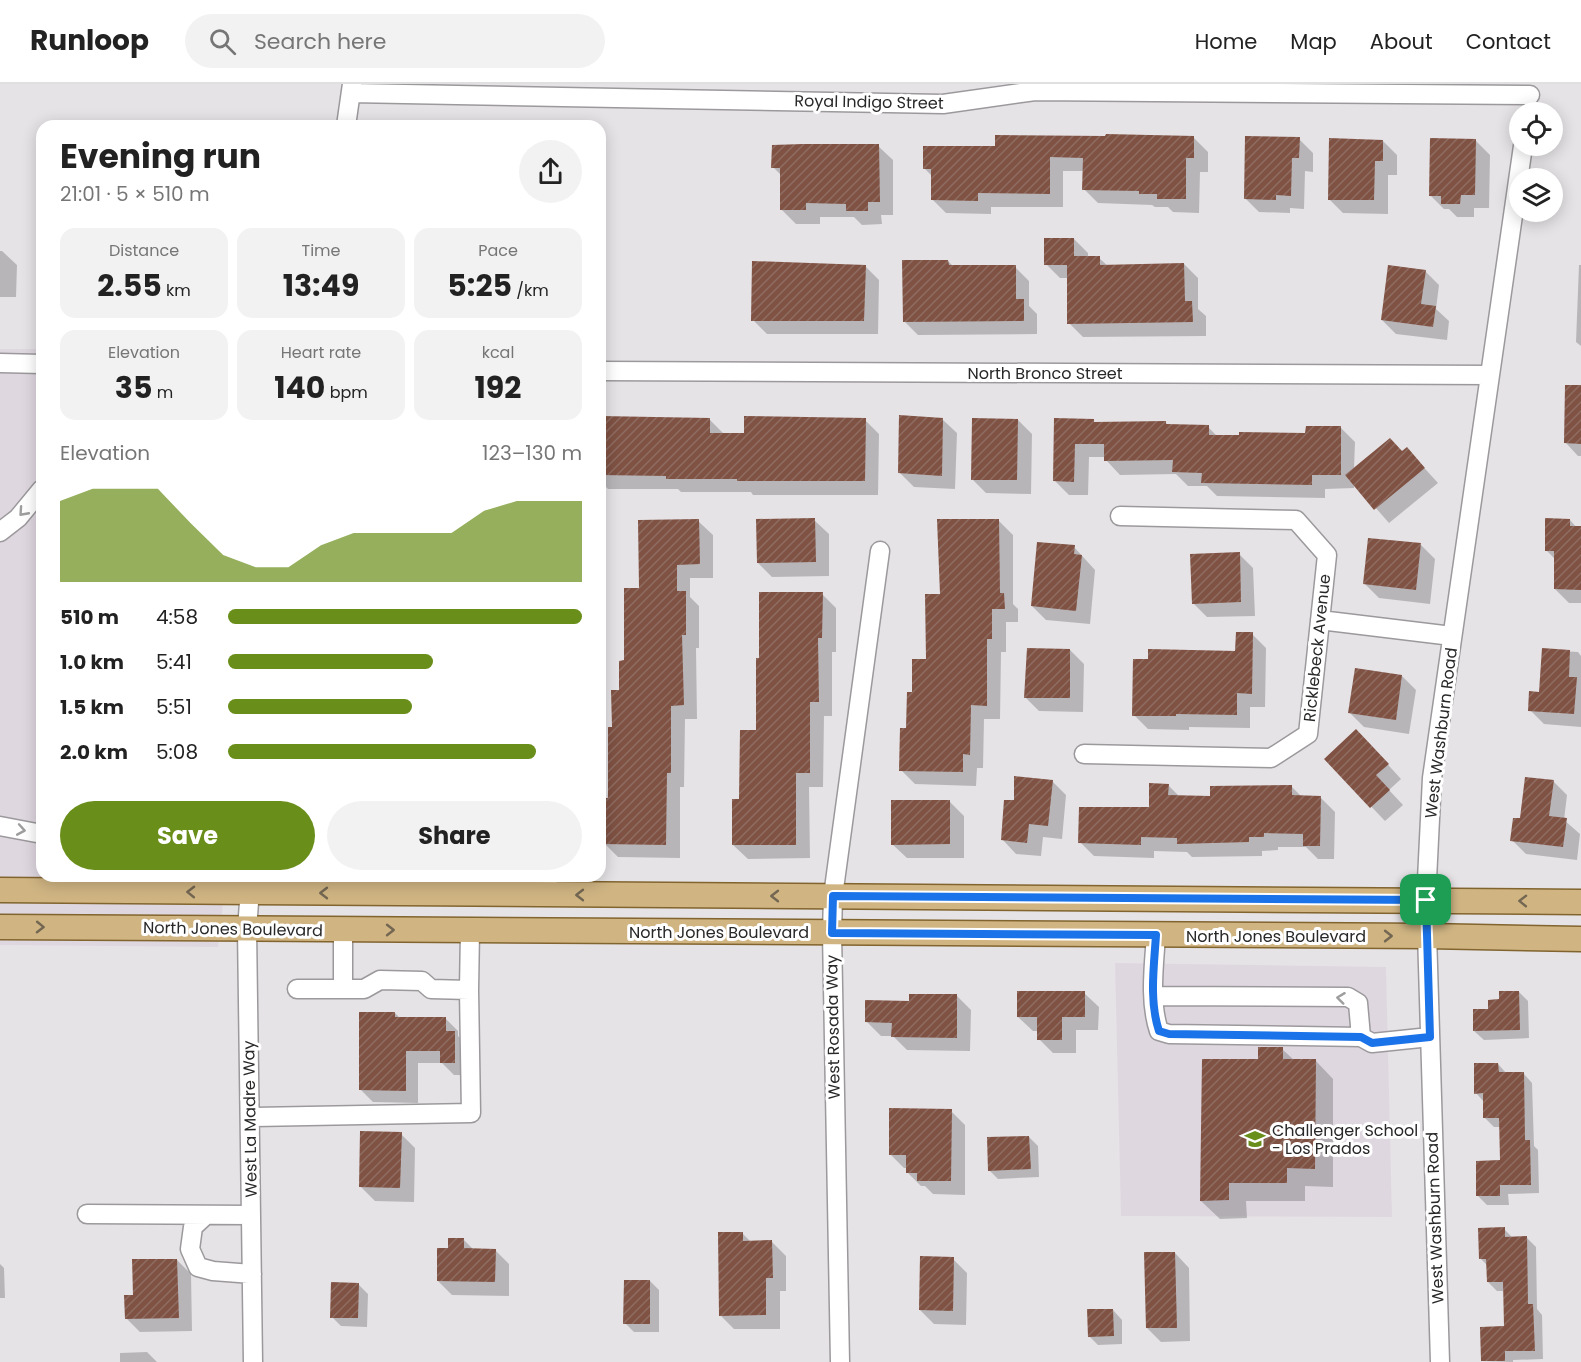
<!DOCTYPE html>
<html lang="en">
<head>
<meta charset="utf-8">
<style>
  body { margin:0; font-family:Poppins,sans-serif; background:#f2f2f2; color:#222; height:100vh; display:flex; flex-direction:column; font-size:22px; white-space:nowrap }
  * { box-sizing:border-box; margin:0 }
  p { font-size:20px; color:#767676 }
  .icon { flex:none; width:33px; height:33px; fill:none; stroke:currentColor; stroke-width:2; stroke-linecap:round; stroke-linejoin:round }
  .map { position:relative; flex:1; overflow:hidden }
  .drawer { position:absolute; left:36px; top:36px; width:570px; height:762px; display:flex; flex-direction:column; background:#fff; border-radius:18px; box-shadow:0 3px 15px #0003 }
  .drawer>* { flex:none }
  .controls { position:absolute; left:1509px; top:18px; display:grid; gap:12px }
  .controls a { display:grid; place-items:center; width:54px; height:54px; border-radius:50%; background:#fff; box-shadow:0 3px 15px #0003; font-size:30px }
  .pin { position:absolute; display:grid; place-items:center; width:51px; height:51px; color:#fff; margin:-26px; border-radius:12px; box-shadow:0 3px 9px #0006 }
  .round { display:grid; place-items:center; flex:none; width:63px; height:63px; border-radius:32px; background:#f2f2f2 }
  .overview { display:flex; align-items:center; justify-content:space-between; height:102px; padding:0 24px }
  h1 { font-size:33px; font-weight:700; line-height:45px }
  .figures { display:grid; grid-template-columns:repeat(3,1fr); gap:9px; height:102px; padding:6px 24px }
  .figures div { display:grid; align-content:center; border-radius:15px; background:#f2f2f2; text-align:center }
  .figures b { font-size:30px; font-weight:700 }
  .figures small { font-size:16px; font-weight:400 }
  .figures p { font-size:16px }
  .chart { height:168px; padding:12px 24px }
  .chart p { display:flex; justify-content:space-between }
  .chart svg { width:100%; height:108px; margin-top:6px; fill:#698e19; opacity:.7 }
  .button { display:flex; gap:12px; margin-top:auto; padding:12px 24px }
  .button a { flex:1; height:69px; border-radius:36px; background:#698e19; color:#fff; font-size:24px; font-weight:700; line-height:69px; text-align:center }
  .button a+a { background:#f2f2f2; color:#222 }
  ul { padding:0 24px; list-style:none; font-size:20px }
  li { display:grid; grid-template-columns:96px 72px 1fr; align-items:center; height:45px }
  li i { height:15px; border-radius:8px; background:#698e19 }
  header { display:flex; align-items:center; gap:36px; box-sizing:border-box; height:84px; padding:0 30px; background:#fff; border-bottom:2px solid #e0e0e0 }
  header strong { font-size:28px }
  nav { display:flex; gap:33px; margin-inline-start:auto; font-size:21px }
  .search { width:420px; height:54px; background:#f2f2f2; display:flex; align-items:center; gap:15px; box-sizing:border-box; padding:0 21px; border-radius:33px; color:#767676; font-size:22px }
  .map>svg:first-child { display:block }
  .built { fill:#dfd7e0 }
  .shadow { fill:#0003 }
  .building { fill:url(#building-hatch) }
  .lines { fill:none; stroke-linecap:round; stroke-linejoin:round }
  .minor-casing { stroke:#9c999c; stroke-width:21 }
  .major-casing { stroke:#81642e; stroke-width:27 }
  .minor { stroke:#fff; stroke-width:18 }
  .major { stroke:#d0b583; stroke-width:24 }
  .oneway { stroke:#9f9e9f }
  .oneway2 { stroke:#746752 }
  .route-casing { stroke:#fff; stroke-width:12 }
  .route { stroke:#1a73e8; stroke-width:8 }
  .labels { text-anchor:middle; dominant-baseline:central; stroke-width:6; stroke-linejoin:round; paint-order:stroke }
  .street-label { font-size:16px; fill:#292829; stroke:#fff }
  .poi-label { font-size:16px; fill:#292829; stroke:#fff; text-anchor:start }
</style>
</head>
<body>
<header>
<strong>Runloop</strong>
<div class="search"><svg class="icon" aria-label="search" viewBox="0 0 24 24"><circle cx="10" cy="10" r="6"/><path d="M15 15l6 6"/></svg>Search here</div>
<nav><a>Home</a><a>Map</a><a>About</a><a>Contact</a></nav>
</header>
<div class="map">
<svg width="1581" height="1278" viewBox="0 0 1581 1278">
  <defs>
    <pattern id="building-hatch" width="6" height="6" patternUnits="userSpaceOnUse" patternTransform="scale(1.5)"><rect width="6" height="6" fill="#7f5243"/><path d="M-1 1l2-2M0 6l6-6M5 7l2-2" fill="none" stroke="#8f6d62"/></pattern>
  </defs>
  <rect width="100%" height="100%" fill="#e6e3e6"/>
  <path class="built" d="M0,265h42v527h184l-8,71 -218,-2z
    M1115,879l271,4 6,250 -271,-1z"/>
  <path class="shadow" d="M1194,54l14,14v20h-8l-1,41 -26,-1 -5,-5h-13l-3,-2 -54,-2 -14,-14v-18h-21v36h-72v7l-45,-1 -14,-14v-23l-8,-8 72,-21z
    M1299,55l14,14v19l-8,-1 -1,38 -14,-1v5l-31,-1 -14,-14z
    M1383,57l14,14v20h-9v39l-45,-1 -14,-14z
    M1476,57l14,14 -1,53h-15v9h-17l-8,-8h-5l-14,-14z
    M878,62l15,14v55h-12l1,9 -20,1 -8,-8h-34v7h-24l-15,-15 1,-33 -9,-9z
    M1074,155l14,14v5h11l9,8 76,-2 14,14v31l8,7v20l-123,1 -14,-14 -1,-45h-8l-14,-14z
    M0,167h2l15,14 -1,32h-16z
    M948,177l5,5 62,1 14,14v25l8,8v20l-119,1 -14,-14z
    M1579,181h2v81l-5,-4z
    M865,182l14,14 -1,54h-111l-14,-14z
    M1425,187l14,14 -3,24 13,12 -2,19 -51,-6 -14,-14z
    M1581,303v69h-3l-12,-13z
    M600,334l109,1 14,14 23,2 119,-15 14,14 -1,61h-125l-2,-3h-70l-3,-3h-70l-8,-8z
    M942,335l15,14 -2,56 -41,-2 -14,-14z
    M1018,336l14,14 -1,60 -45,-1 -14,-14z
    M1055,336h38l3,4 69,-2 4,4 39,1 10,10 89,-3 34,-6 14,14 -1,27 49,-17 4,-3 31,34 -49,40 -35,-40v5l-29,1v9l-108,-2 -10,-10h-19l-12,-12 -56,1 -14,-15v-3h-17l-1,38h-19l-14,-14z
    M814,436l15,14v42l-57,1 -14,-14z
    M1570,436l7,8h4v75h-12l-14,-14v-30l-9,-9z
    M698,437l15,14v43h-23v19l9,9v42h-3l1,71h-12l-1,68h-4v71l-62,-1 -14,-14 9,-115 27,-139z
    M999,437l14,14v69l5,5v13h-12v30h-5l-1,67h-16l-1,49h-6l-1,18 -61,-2 -14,-14 12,-77 14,-32 14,-65z
    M1421,461l14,14 -5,45 -51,-6 -14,-14z
    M1074,463l21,23 -5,54 -44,-4 -14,-14z
    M1239,470l14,14 2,48 -48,1 -14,-14z
    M822,510l14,14v44h-4v64h-8l-1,71h-14l1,71 -62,1 -15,-14 8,-44 17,-70 2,-72z
    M1252,550l14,14 -1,59h-15v21l-61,-1v3l-41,-1 -14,-14 103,-63z
    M1070,566l14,14 -1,48 -44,-1 -14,-14z
    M1543,566l35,2 3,4v71l-37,-3 -14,-14 11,-16z
    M1402,592l14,14 -7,44 -45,-7 -14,-14z
    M1370,661l31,34 -12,11 14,15 -18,16 -59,-62z
    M1052,697l14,14 -4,44 -19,-2 -2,19 -25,-2 -14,-15 14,-38z
    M1553,697l14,14 -3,25 16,14 -3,26 -51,-6 -14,-14 10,-20z
    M1168,701l12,12h32l80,-10 10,10h18l15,15 -1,47h-16l-12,-12h-28v3l-16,1v5l-70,1 -5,-5 -33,-1v7l-60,-2 -14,-14 70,-34z
    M949,717l15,15v42h-57l-15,-14z
    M1519,908l9,9 1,37 -45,2 -10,-9 26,-30z
    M1084,909l15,14 -1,23h-22v23h-23l-14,-14v-8h-6l-15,-14z
    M957,912l14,14 -1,41 -63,-1 -14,-14h-12l-14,-14 44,-20z
    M395,929l5,5h45l13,13v5l9,9v30h-13l-12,-12h-24v40l-45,-1 -13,-13z
    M1282,965l12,11h21l18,19v108l-28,-1v15h-59l1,17 -27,1 -19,-18 59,-141z
    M1498,980l9,10 16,-1 9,10 2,63 4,4 1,43 -31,1 1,11h-22l-9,-9 24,-34 -1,-35h-7l-9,-9 -1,-16 -8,-9z
    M951,1027l14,14v70l-32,-1 -8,-8h-4l-14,-14v-4h-3l-14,-14z
    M401,1050l14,14 -1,54 -39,-1 -14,-14z
    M1029,1053l9,9 1,31 -41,2 -9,-9z
    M1504,1145l9,9h14l9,9 1,62 5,6 1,44 -30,1v2l-30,-1 23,-33 -1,-37h-8l-9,-9v-16l-7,-7z
    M743,1150l8,8h21l14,14v35h-6v38h-46l-14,-14z
    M463,1155l11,11h21l14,14v32l-57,-1 -14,-14 11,-31z
    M1175,1169l14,15 1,73 -29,1 -14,-14z
    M953,1175l14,14 -1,52 -32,-1 -14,-14z
    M177,1176l14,14 1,57 -52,1 -14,-14 9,-22z
    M0,1180l4,4 1,30h-5z
    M650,1197l9,9v42h-25l-9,-9z
    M358,1200l10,10 -1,33 -26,-1 -9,-9z
    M1113,1226l9,10v24l-24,1 -9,-9z
    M147,1268l10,10h-37v-9z"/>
  <path class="building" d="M1106,50l88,2v22h-8v41h-29v-5h-18v-3l-57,-1 1,-32 -33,-1v37l-72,-1v8l-47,-1v-31h-8v-23h72v-11l110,1z
    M1245,52l55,1 -1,21h-7l-1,38 -15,-1v5l-32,-1z
    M1329,54l54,2v21h-8l-1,39h-46z
    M1430,54l46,1 -1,56h-14l-1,9h-19v-8h-12z
    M803,60h76l1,58h-12v9h-22v-7l-40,-1v7h-26v-42h-9l1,-23z
    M1044,154h30v18h26v9l84,-2 1,38h7l1,21 -126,2v-59h-23z
    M902,176h46l1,5h67v34h8v22l-121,1z
    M752,177l114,4 -2,56h-113z
    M1388,181l38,5 -5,34 15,2 -3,21 -52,-7z
    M1565,301h16v59l-17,-1z
    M899,331l44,3 -1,58 -44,-3z
    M600,332l110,2v15h34v-17l122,2 -1,63h-128v-2h-71v-3l-66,-1z
    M972,334l46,1 -1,61h-46z
    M1054,334l40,1v3l72,-1v3l43,1v10h30v-3l66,1 1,-7h35v49h-29v10l-111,-2 1,-10 -30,-1 1,-12 -69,1v-17h-29l-1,38 -21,-1z
    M1390,354l12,13 5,-4 18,21 -51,42 -29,-35z
    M815,434l1,44 -59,1 -1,-44z
    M1545,434l25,1v7h11v64l-27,-1v-38h-9z
    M699,435l1,45 -23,1v26h9v44h-4l2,70 -13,1v67h-4l-1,72 -64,-1 1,-46h5v-71h4l-1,-37h8v-29l5,-1v-72h15l-1,-68z
    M937,435h62l1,74h4l1,16h-13v30h-5v67l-16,-1 -1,50 -7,-1v18l-64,-1 1,-43h6l1,-36h5v-33h14l-1,-65h15z
    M1368,454l53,5 -5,47 -53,-6z
    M1037,458l38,3 -1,9 8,1 -6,56 -45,-5z
    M1240,468l1,50 -49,2 -2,-50z
    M759,508h64l-1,46h-4l1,64h-9v71h-14v72h-64v-46h7l1,-69h16v-72h3z
    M1236,548h17l-1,62 -15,-1v22l-61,-1v2h-44l1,-57h15v-10l87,2z
    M1027,564l43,1v49h-46z
    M1542,564l28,2 -1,27h8l-3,37 -46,-3 1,-20 10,1z
    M1355,584l47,7 -6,45 -48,-7z
    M1356,645l33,35 -13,11 14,15 -20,18 -46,-49z
    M1014,692l39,4 -5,46 -19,-2 -2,19 -26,-3 3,-40h10z
    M1525,693l29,3 -5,36 18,2 -4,29 -53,-6 3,-23h7z
    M1149,699l20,1 -1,11 42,1v-10l82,-1v10l29,1 -1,50h-17v-12l-39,-1v4h-15v5l-72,2v-6l-36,-1v8l-63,-2 1,-36h70z
    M891,716h59v44l-59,1z
    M1017,907h68v26h-23v23h-25v-23h-20z
    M1499,907h20l1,39 -47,1v-22h15v-9l11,-1z
    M909,910h48v44l-66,-1 1,-14 -27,-1v-22l44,1z
    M359,928h36v5h51v14h9v32h-15v-12h-34v40l-47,-1z
    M1258,963h25v12h33l-1,110 -28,-1v15h-58v17l-29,1 2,-142h56z
    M1474,979h24l1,9h25l1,68h5l1,45h-31v11h-24v-35l24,-1 -1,-42h-16v-25l-9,1z
    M889,1024l63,1 -1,72h-34v-8h-11v-18h-17z
    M360,1047l42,1 -2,56 -41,-1z
    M1029,1052l2,33 -43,2 -1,-34z
    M1505,1143v10l22,-1 1,68h5l2,47h-30v10h-24l-1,-34 24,-1 -1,-44h-16l-1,-23h-7l-1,-31z
    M718,1148h25v9l29,-1 1,38h-7v37l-47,1z
    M448,1154h16v10l32,1 -1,33 -58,-1v-33h11z
    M1144,1168h31l2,76h-31z
    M920,1172l34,1 -1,54 -34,-1z
    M132,1175h45l2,59 -54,1 -1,-24h9z
    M624,1196h26v44h-27z
    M331,1198l28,1 -1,35h-28z
    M1087,1225h26l1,27 -26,1z"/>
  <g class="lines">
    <g class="minor-casing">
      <path id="minor" d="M351,9l592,11 92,-13 495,4
        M346,42l6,-42
        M0,279l42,1
        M600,287l890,4
        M0,448l18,-14 24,-29
        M1320,536l132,16
        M1084,670l187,4 37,-24 19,-179 -31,-35 -176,-4
        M0,742l42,8
        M251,792l-4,53 6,433
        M546,811l2,-19
        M343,846v59
        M297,905h67l16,-9 42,1 9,8 38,1 1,-59
        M1154,912l194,1 10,6 3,34 -192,-3 -10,-3c-10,-30 -5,-65 -3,-96
        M1361,953l11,6 58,-6
        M250,1033l221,-4 -2,-123
        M87,1130l164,1
        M206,1131l-13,12 -3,22 8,18 15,4 39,3
        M840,1278l-8,-429 1,-37 47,-345
        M1440,1278l-14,-462 6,-122 91,-632"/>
    </g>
    <g class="major-casing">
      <path id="major" d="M0,806l1581,12
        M0,843l1427,9 154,3"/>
    </g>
    <use href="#minor" class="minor"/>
    <use href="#major" class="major"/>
  </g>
  <defs><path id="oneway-chevron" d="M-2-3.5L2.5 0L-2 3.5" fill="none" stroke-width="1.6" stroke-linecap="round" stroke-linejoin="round" transform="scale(1.5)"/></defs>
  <g class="oneway">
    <use href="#oneway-chevron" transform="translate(23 428) rotate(132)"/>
    <use href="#oneway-chevron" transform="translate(21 746) rotate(10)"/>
    <use href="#oneway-chevron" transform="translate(1341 914) rotate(-173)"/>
  </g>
  <g class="oneway2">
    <use href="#oneway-chevron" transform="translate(191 808) rotate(-179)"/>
    <use href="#oneway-chevron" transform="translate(324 809) rotate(-180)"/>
    <use href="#oneway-chevron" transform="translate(580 811) rotate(-180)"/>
    <use href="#oneway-chevron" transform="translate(775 812) rotate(-180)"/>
    <use href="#oneway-chevron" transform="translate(1523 817) rotate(-179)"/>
    <use href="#oneway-chevron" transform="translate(40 843) rotate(1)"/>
    <use href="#oneway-chevron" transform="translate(390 846)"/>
    <use href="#oneway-chevron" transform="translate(1388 852)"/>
  </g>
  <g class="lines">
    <g class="route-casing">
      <path id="route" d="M833,812l593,4 4,137 -58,6 -11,-6 -192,-3 -10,-3c-10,-30 -5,-65 -3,-96l-324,-2z"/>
    </g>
    <use href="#route" class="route"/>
  </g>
  <defs>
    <g id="school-bare" transform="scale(1.62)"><path d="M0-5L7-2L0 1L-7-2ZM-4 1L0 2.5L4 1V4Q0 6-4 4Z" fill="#698e19" stroke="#fff" stroke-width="2.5" paint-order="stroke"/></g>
  </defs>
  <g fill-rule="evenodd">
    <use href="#school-bare" x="1255" y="1055"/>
  </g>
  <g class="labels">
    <g class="street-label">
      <text transform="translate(869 18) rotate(1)">Royal Indigo Street</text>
      <text x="1045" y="289">North Bronco Street</text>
      <text transform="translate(1317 564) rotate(-84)">Ricklebeck Avenue</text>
      <text transform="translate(1441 649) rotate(-83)">West Washburn Road</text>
      <text transform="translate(233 845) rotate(1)">North Jones Boulevard</text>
      <text x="719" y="848">North Jones Boulevard</text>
      <text x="1276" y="852">North Jones Boulevard</text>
      <text transform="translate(833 943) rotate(-91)">West Rosada Way</text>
      <text transform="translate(250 1035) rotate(-91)">West La Madre Way</text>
      <text transform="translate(1435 1134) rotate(-92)">West Washburn Road</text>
    </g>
    <g class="poi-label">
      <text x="1272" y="1046">Challenger School<tspan x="1272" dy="18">- Los Prados</tspan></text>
    </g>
  </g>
</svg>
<div class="controls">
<a><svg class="icon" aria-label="locate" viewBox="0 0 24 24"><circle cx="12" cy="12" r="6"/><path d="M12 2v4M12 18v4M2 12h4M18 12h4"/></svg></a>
<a><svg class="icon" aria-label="layers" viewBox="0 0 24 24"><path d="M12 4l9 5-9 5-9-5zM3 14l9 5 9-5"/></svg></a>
</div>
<div class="pin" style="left:1426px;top:816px;background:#1e9e55"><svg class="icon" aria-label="arrive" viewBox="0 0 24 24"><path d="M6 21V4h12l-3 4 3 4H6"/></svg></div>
<section class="drawer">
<div class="overview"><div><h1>Evening run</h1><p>21:01 · 5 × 510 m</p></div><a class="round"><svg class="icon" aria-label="share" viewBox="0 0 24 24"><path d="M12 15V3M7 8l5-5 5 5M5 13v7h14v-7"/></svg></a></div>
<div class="figures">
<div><p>Distance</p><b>2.55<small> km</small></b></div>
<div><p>Time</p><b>13:49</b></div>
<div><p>Pace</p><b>5:25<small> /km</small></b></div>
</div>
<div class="figures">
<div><p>Elevation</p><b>35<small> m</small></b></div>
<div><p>Heart rate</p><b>140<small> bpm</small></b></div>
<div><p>kcal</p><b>192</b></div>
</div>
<div class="chart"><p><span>Elevation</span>123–130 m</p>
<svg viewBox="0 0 160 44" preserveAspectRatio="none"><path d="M0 44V11L10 6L20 6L30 6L40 20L50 33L60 38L70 38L80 29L90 24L100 24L110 24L120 24L130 15L140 11L150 11L160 11V44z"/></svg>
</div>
<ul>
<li><b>510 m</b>4:58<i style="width:100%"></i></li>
<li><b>1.0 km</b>5:41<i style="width:58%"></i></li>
<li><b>1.5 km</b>5:51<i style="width:52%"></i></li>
<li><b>2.0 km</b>5:08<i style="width:87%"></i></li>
</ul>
<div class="button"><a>Save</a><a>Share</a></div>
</section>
</div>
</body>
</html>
